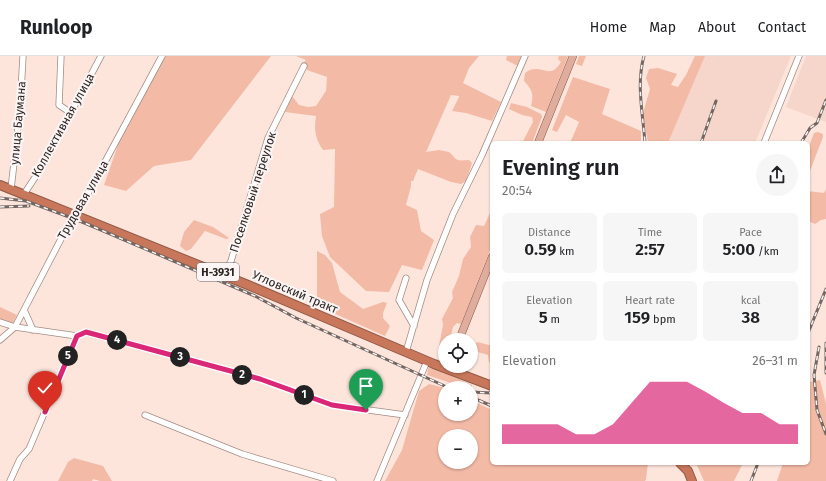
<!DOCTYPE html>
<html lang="en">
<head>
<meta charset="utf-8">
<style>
  body { margin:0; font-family:"Fira Sans",sans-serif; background:#f6f6f6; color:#202124; height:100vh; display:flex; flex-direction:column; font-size:15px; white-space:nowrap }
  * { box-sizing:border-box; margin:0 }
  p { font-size:13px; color:#757577 }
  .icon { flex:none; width:22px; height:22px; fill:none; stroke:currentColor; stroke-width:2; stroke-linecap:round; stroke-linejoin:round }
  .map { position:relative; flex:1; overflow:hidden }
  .details { position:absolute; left:490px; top:85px; width:320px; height:324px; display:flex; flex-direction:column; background:#fff; border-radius:6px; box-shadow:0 1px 3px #0004 }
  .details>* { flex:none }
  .tools { position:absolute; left:438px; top:277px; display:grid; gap:8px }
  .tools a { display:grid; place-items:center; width:40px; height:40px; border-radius:50%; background:#fff; box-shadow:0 1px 3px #0004; font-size:20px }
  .pin { position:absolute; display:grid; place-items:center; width:34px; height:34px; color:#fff; margin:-41px -17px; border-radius:50% 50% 50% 0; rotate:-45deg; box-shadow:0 0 4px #0007 }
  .pin .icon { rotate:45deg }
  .km { position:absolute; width:20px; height:20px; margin:-10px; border-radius:50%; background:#222; color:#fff; font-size:11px; line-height:20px; text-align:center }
  .round { display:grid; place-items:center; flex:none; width:42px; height:42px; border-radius:21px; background:#f6f6f6 }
  .summary { display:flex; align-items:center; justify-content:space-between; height:68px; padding:0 12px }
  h1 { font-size:22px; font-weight:600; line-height:30px }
  .metrics { display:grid; grid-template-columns:repeat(3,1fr); gap:6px; height:68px; padding:4px 12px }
  .metrics div { display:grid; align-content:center; border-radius:6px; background:#f6f6f6; text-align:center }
  .metrics b { font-size:17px; font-weight:600 }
  .metrics small { font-size:11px; font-weight:400 }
  .metrics p { font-size:11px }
  .chart { height:112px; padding:8px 12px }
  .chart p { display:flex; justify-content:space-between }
  .chart svg { width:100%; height:72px; margin-top:4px; fill:#db2777; opacity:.7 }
  header { display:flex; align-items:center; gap:24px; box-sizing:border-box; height:56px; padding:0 20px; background:#fff; border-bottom:1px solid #e0e0e0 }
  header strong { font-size:19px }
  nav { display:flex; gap:22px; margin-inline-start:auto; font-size:14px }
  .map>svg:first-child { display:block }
  .built { fill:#f6d6cb }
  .green { fill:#f3baa6; fill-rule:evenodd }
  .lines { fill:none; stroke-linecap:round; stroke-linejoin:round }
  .minor-casing { stroke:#a28c84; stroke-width:7 }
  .major-casing { stroke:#915a47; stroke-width:8 }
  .highway-casing { stroke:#915a47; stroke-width:10 }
  .minor { stroke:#fff; stroke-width:5.5 }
  .major { stroke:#dead9d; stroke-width:7 }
  .highway { stroke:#c8775b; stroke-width:8 }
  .rail-casing { stroke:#746762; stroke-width:3 }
  .rail { stroke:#fbf6f5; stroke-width:1.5; stroke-dasharray:4.5; stroke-linecap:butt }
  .route-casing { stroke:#fff; stroke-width:8 }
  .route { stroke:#db2777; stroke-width:5 }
  .labels { text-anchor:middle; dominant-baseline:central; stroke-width:4; stroke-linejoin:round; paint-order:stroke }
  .shield { fill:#fbf6f5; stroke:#6a6361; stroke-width:1 }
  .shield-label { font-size:11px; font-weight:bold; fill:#2c2421 }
  .street-label { font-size:12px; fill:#2c2421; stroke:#fbf6f5 }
</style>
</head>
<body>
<header>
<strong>Runloop</strong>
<nav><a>Home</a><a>Map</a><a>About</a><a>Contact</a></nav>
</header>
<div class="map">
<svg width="826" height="425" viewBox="0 0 826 425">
  <rect width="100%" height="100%" fill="#fde5dc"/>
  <path class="built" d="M705,0h86l-36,87h-87z
    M806,0h20v66l-40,-15z"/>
  <path class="green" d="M163,0h108l-80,104 -37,6 -28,25 -22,-6 21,-60z
    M296,0h183l-10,12 -6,15 38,19 -9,19 -26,-8 -14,-2 7,-14v-1l-8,-1 -25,57 13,-2 10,2c10,9 5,9 20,8l3,3 -6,18 -5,3 -10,-2 -33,-13 -5,12h-2v5l-5,19 11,5 4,21 13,9 -12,30 -20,-5 -13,27 -23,-1 -36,-34 -8,-21 -2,-22 14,-7 1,-58 -12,1c-8,-11 -9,-21 -7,-34l-31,-4 7,-16 7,9 9,2 8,-1 10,-15 1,-14 -20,-7 -3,-8 2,-2z
    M507,0h15l-4,10 -12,-6z
    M559,0h9l-22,56 -15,-6c3,-13 1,-16 -7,-25l1,-8c3,-2 6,-4 10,-4 12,0 17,8 26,-7l-3,-3z
    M579,0h7l-4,10 -6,-2z
    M695,0h10l-37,87h-20l-5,-30 7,-24 -4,-11 3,-9 9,-1 19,6 -6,11 7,2 8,-12z
    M573,21l37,12 -8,25 39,17v12h-71l9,-21 -13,-7 -9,17 -5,-2z
    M511,47l16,4 14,7 1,3 -10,26h-10l11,-21 -1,-5 -10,-2 -13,-6z
    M818,76l5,2v3l-15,39v-27l6,-16z
    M826,133v30l-5,1 -6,4 -7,-3v-30l16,2z
    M492,153v36l-31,79 -4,-1 -4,4 -3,13h-5v9l-6,-3 4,-21 -1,-6 11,-21 -1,-6 7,-16 4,-17 8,-12 -1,-10 6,-12 8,1z
    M194,164l19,7 16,11 -3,1 -21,-8 -14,18 -5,2 -6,-5 4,-14z
    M317,195l8,4 7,8 8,29 23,17 20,-7 4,1 -4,10v5l7,8 -5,10 -54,-24 -14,-11z
    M0,251l17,8 -4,8 -13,-4z
    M478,286l14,4v18l-3,-2 -1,-7 -17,-5v-6l2,1z
    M432,309l6,2 3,4 31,14v2l-6,1 -39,-13 1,-6z
    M820,324l6,24v77h-49l6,-18h25v-79l1,-2z
    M429,328l16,4v26h26v-14l21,10v53h156l-2,16 -1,2h-260l17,-31 17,-59zM445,380h26v26h-26z
    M74,402l29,8 9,15h-12l-7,-2 -1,2h-34l10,-19z
    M696,407h47l-9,18h-30z"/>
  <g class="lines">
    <g class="minor-casing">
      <path id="minor" d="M61,0l-2,49 12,8
        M764,87l35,-87
        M11,133l9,-79 3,-54
        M24,138l18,-27 59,-111
        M224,219l7,-14 37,-123 36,-72
        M406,222l-7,22 15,26
        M24,254l9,20
        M0,266l15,5 62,9 9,-4 174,47 72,26 73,10
        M0,284l15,-13 57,-109 13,-19 77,-143
        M406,296l21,-72 26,-66 29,-59 43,-99
        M145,359l97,39 91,27
        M10,425l10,-22 9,-10 48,-113
        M377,425l50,-120"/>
    </g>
    <g class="major-casing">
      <path id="major" d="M538,87l35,-87
        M459,284l33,-83"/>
    </g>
    <g class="highway-casing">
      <path id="highway" d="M0,129l248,100 186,79 58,22
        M680,407l8,8 4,10"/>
    </g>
    <use href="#minor" class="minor"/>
    <use href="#major" class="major"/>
    <use href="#highway" class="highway"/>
    <g class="rail-casing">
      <path id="rail" d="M644,0c-8,28 -1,58 1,87
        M701,87l15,-42
        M801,87l9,-15 7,-5 9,-23
        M0,142l26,3 54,20 175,75 41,22 153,70
        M0,151l29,-1
        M808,277l18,-44
        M826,287v30
        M819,291l-5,28 3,35 9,24
        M471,336l21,1
        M471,341l21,9
        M751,425l7,-18"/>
    </g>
    <use href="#rail" class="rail"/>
  </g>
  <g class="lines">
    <g class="route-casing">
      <path id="route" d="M45,356l32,-76 9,-4 174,47 72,26 34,5"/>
    </g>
    <use href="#route" class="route"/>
  </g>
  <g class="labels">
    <rect class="shield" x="197" y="207" width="42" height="18" rx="3"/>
    <g class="shield-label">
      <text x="218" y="216">Н-3931</text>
    </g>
    <g class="street-label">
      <text transform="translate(18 67) rotate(-85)">улица Баумана</text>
      <text transform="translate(63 69) rotate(-61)">Коллективная улица</text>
      <text transform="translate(253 136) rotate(-72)">Поселковый переулок</text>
      <text transform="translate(83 144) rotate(-60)">Трудовая улица</text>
      <text transform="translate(295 236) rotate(23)">Угловский тракт</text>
    </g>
  </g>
</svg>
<div class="tools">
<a><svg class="icon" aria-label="locate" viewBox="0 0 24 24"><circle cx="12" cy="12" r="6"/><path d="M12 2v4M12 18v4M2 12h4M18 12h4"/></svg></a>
<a>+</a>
<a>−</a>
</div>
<div class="pin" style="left:366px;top:354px;background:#1e9e55"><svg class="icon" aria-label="arrive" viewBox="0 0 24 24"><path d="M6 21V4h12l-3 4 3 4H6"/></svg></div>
<div class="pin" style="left:45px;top:356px;background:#d93025"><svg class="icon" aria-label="check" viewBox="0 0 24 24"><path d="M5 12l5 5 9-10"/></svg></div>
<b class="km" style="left:304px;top:339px">1</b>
<b class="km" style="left:242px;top:319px">2</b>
<b class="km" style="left:180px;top:301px">3</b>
<b class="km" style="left:117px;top:284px">4</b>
<b class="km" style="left:68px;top:300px">5</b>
<section class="details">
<div class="summary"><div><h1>Evening run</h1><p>20:54</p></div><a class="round"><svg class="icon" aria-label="share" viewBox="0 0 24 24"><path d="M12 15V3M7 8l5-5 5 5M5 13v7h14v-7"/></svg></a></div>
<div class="metrics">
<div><p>Distance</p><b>0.59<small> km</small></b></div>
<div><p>Time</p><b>2:57</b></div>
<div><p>Pace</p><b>5:00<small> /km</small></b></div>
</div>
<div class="metrics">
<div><p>Elevation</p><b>5<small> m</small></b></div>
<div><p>Heart rate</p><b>159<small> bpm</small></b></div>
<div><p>kcal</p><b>38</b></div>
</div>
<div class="chart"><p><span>Elevation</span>26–31 m</p>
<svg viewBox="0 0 160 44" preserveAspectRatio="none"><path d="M0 44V32L10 32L20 32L30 32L40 38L50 38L60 32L70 19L80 6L90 6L100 6L110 12L120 19L130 25L140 25L150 32L160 32V44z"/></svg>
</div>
</section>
</div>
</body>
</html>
